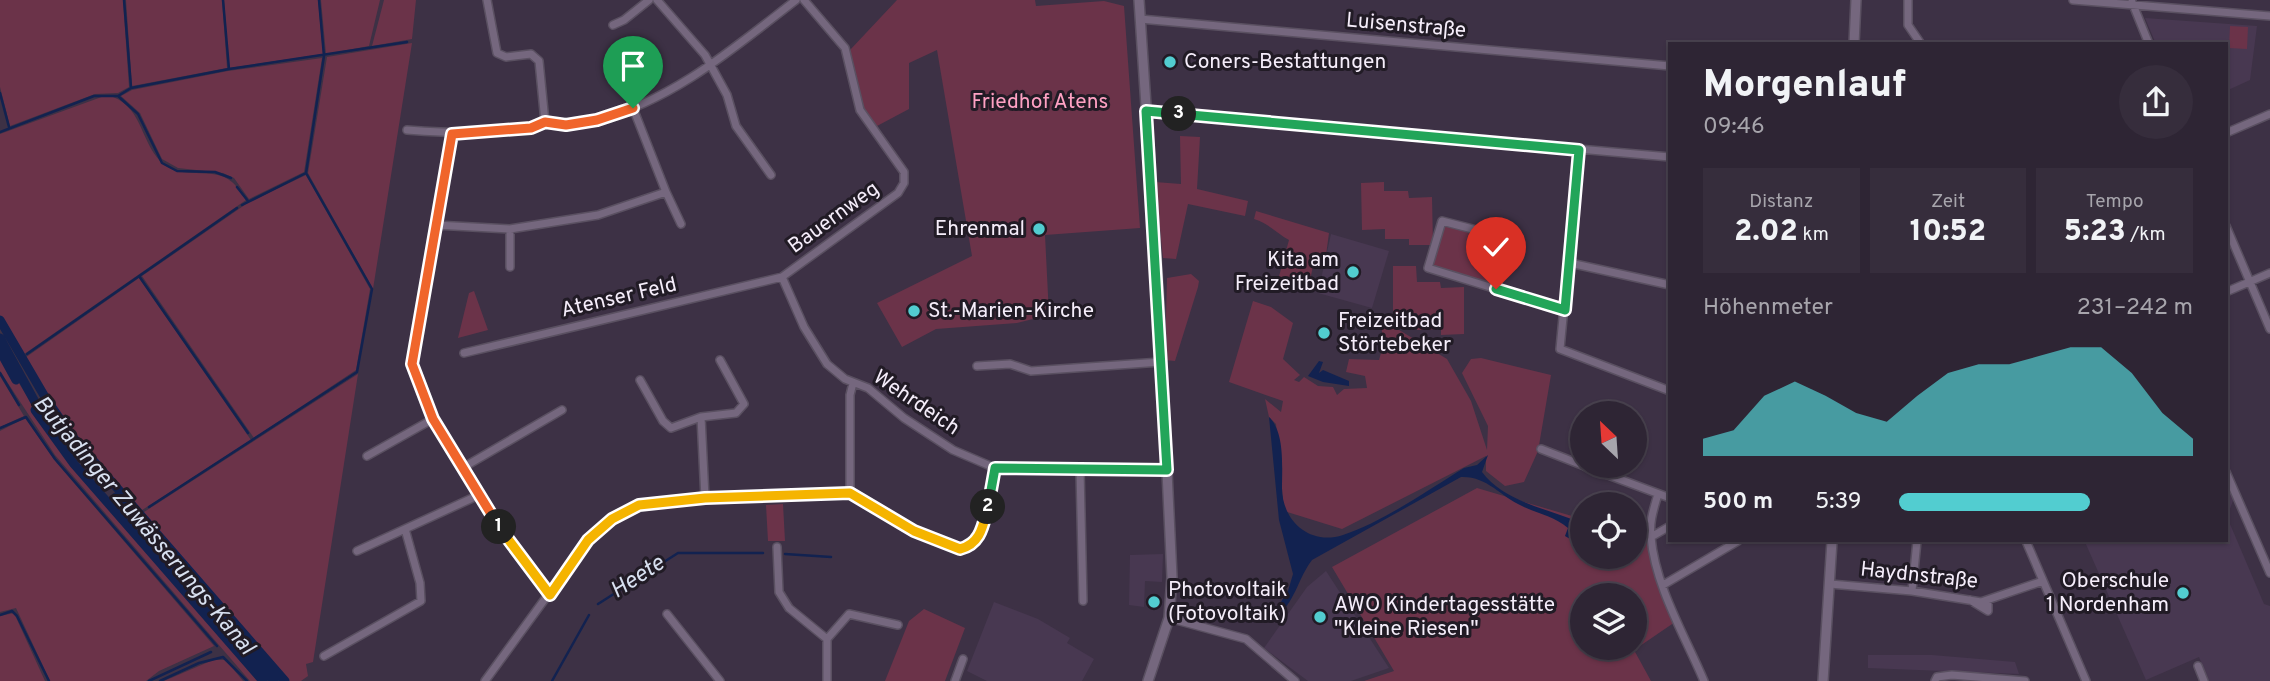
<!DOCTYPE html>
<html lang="de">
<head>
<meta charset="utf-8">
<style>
  body { margin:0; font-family:Overpass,sans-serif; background:#362d3c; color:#f1f3f6; height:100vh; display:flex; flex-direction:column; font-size:26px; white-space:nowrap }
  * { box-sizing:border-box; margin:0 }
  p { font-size:23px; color:#a7a5ac }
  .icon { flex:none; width:38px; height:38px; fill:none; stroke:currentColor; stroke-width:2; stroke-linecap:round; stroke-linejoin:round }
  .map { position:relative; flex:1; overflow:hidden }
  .side { position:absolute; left:1668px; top:42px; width:560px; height:500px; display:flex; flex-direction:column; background:#2e2534; border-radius:0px; box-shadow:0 2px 5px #0004,0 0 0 2px #49424f }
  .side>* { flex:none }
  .needle { width:46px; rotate:335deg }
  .controls { position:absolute; left:1570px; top:401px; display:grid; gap:14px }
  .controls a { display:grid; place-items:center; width:77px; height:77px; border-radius:50%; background:#2e2534; box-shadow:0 2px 5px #0004,0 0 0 2px #49424f; font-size:35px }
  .pin { position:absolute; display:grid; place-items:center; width:60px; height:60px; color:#fff; margin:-72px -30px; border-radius:50% 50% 50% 0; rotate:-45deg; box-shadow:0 0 7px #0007 }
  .pin .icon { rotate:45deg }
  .km { position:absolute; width:35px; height:35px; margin:-18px; border-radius:50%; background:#222; color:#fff; font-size:19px; line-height:35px; text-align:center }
  .round { display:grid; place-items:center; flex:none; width:74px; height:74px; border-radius:37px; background:#362d3c }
  .overview { display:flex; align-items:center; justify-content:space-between; height:119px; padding:0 35px }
  h1 { font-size:38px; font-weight:800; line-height:52px }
  .stats { display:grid; grid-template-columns:repeat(3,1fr); gap:10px; height:119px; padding:7px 35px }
  .stats div { display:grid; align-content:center; border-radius:0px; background:#362d3c; text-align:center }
  .stats b { font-size:30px; font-weight:800 }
  .stats small { font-size:19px; font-weight:400 }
  .stats p { font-size:19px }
  .chart { height:196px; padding:14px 35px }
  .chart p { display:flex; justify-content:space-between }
  .chart svg { width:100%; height:126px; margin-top:7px; fill:#52cdd0; opacity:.7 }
  ul { padding:0 35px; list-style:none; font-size:23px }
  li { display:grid; grid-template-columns:112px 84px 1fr; align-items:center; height:52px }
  li i { height:18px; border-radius:9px; background:#52cdd0 }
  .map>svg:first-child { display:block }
  .built { fill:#483851 }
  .green { fill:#6b3349; fill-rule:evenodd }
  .water { fill:#122250 }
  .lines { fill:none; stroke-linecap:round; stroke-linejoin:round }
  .stream { stroke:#122250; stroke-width:2.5 }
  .canal { stroke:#122250; stroke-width:9 }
  .minor-casing { stroke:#5a5061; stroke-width:10 }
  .tertiary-casing { stroke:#5a5061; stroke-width:12 }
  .minor { stroke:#75677e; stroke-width:7 }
  .tertiary { stroke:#75677e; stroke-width:9 }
  .split-1-casing { stroke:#fff; stroke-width:14 }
  .split-2-casing { stroke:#fff; stroke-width:14 }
  .split-3-casing { stroke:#fff; stroke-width:14 }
  .split-4-casing { stroke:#fff; stroke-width:14 }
  .split-1 { stroke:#f0652b; stroke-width:9 }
  .split-2 { stroke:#f5b400; stroke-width:9 }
  .split-3 { stroke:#22a559; stroke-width:9 }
  .split-4 { stroke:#22a559; stroke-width:9 }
  .poi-dot { fill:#52cdd0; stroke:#211b25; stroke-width:2.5 }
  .labels { text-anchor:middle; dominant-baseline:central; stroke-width:6; stroke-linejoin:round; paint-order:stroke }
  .street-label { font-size:21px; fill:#f5edfa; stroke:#211b25 }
  .poi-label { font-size:21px; fill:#f5edfa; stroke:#211b25; text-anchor:start }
  .park-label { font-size:21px; fill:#fea1c3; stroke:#211b25 }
  .water-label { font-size:23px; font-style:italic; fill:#d8e0f0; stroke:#211b25 }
</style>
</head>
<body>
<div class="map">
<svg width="2270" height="681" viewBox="0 0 2270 681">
  <rect width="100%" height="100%" fill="#3d3145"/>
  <path class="built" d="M2145,18l112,8 -7,54 -24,11v-47h-70z
    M1331,234l58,17 -17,57 -54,-15z
    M2226,472l9,23 -8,22 37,87 6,2v75h-61l-10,-24 -53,23 -61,-138 141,-1z
    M1163,554l-1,28 -17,-1 -1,26 -15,-2 1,-50z
    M1326,571l63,97 -38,13h-43l-44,-33 43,-61z
    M994,602l44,17 32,19 -3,5 27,16 -12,22h-95l-20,-10z
    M1868,655h64l83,7 4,12 -151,-6z"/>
  <path class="green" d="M0,0h123l6,87 -11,6 -23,1 -85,32 -10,-39z
    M126,0h96l5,68 -95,18z
    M224,0h94l5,54 -94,14z
    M321,0h59l-11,46 -43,8z
    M384,0h32l-4,39 -40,7z
    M897,0h138l1,6 68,-5 20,5 16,222 -95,7 4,80 -32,8 -81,6 -34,18 -25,-44 95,-47 -35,-206 -28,13v46l-32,17 -14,-19 -13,-57z
    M2230,26l18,1 -1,22 -18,-1z
    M412,43l-39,246 -65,-116 19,-116z
    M322,58l-18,114 -55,27 -15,-21 -11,-5 -45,-5 -16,-9 -22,-46 -19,-17 11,-6 96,-19z
    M107,95c35,9 32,43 53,66 19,21 53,4 72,21 6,5 10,13 14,18l-226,157 -20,-37v-186z
    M1180,136l20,1 -3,52 51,12 -3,15 -57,-12 -12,55 -13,-1 -8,-76 26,2z
    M306,175l64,114 -14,81 -102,68 -112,-162 107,-74z
    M1384,182v9h24l1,7 23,-1 1,48h-24v-6h-24v-10l-23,1 -1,-47z
    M1256,211l73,22 -3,22 -10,-2 -8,36 -30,-9 11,-40c-13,-7 -21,-17 -35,-21z
    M1442,223l39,12 -3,7 7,1 1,-6 13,2 2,16 -5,30 -66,-19z
    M1393,266h23l1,16h23l1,6 23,-1v47l-23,1v-6l-24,1v-17h-24z
    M1191,274l8,7 -1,6 -23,74 -10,-1 2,-82z
    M139,278l112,162 -112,72c-45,-47 -83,-97 -117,-152z
    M474,291l14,39 -30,8 11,-45z
    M1253,301l18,6 22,16 -10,36 17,16 -6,5 5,2 5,-5 14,9 15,1 4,8 7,-6 23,-1 -2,-12 -19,-4 3,-13 30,1 4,-14 -2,-27 66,40 24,42 16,49 1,-24 -26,-53 9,-14 10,-1 70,17 -13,76 -14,31 -19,4 -19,-15v-15l-144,73 -58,-18 -8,-87 -7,-7 -4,-18 16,13 2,-11 -54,-19z
    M0,351c68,123 171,224 263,330h-13l-195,-226 -55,-84z
    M358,374l-45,288 -7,2 2,12 -7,5h-16l-144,-167z
    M0,376l24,40 -24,11z
    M25,418l31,44 158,184 -55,25 -13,10h-96l-34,-73 -16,4v-181z
    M1477,488l105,31v37h52l1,-23 16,4 12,48 15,35 -44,30 17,31h-287l30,-10 -62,-104zM1582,595h52v53h-52z
    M783,504l2,37h-17l-2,-36z
    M924,609l41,19 -20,53h-60l24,-60z
    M14,613l31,68h-45v-65z
    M213,660h13l17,21h-79z"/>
  <path class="water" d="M1319,361l4,1 -4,11 4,-3 26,11v5l-26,-4 -15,-6z
    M1269,417c16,15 13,50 13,71 0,32 27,58 61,47 40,-13 85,-45 121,-67l13,-3 11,-10 -6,17c21,28 61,36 92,48l3,23 -12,-7 3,-8c-14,-12 -30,-14 -46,-22 -22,-10 -35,-30 -61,-29l-149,83c-13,17 -16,38 -32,54l-1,-9 9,-14 5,-17 -14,-54z"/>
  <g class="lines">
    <path class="stream" d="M124,0l7,87
      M223,0l6,69
      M0,93l9,34
      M118,96l13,-8 98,-19 178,-27
      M0,132l94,-36h24l20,18 24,49 15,8 38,1 16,6
      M237,187l11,14
      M242,205l64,-32 18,-117 -5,-56
      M139,276l109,157
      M27,354l210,-146
      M0,373l19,32
      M0,428l26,-11 29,42 162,187
      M149,507l208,-135 15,-83 -66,-116
      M785,554l46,3
      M598,604l80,-51h85
      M0,615l12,-4 5,5 32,65
      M149,681l62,-29
      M160,681l39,-18 24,-6 24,24
      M552,681l37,-66"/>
    <path class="canal" d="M0,320l45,77 26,38 214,246
      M0,338l35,64 40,47
      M0,351l16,29
      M35,410l39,54 189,217
      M116,497l158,184"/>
    <g class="minor-casing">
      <path id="minor" d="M487,0l10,53 9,4 25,-3 8,7 6,61
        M657,0l48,55 22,40 9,31 35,49
        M1908,0v25l13,19
        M2073,0l197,16
        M2132,2l17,42
        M1140,19l530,47
        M613,25l11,-5 25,-20
        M1146,111l524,46
        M407,130c39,3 83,5 122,-1 6,-1 10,-5 15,-6 7,-1 15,2 21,2 10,0 23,-3 32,-5 77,-20 138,-73 199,-120
        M2226,133l44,-19
        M452,134l-40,230 21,55 77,126 40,50
        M1579,150l-19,199 110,42
        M666,192l15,32
        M435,225l75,4 88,-14 68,-23 -33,-84
        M2226,226l44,103
        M1512,231l-24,2 -46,-12 -14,47 137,42
        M1570,263l100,22
        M510,267v-38
        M782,277l22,50 23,37 18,15 23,9 36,30 49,32 42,18 172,2
        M2226,292l44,-19
        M464,353l318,-76 116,-84 6,-10v-11l-44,-62 -15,-62 -41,-48
        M977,366l33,-2 21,7 130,-9
        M640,380l23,41 8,7 30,-11 35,-4 8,-9 -24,-44
        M701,417l4,81
        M1541,449l41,16
        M367,456l66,-37
        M1584,466l86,32
        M464,467l98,-57
        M1080,470l3,131
        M2226,472l44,101
        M850,493v-98l3,-12
        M1658,494c-4,14 -9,28 -7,43 4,49 34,99 53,144
        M1651,537l19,-11
        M2026,541l60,140
        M777,547l2,45 10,16 38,31
        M357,551l122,-56
        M1830,584l82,7 69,11 62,-21
        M1663,585l75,-44
        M1912,591l5,-50
        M1970,600l18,11v-11
        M667,614l53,67
        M1169,618l77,21 49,42
        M324,656l97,-55 -1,-18 -15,-54
        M2198,666l6,15
        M485,681l103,-141 24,-21 27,-14 66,-7 145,-5 64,38 46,18c33,-8 27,-55 35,-81
        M827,681v-42l22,-25 49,11
        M955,681l8,-22
        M1935,681l2,-4 15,-2 73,6"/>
    </g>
    <g class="tertiary-casing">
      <path id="tertiary" d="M1139,0l20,302 13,275 -3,41 -21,63
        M1854,44l2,-44
        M1823,681l9,-140"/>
    </g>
    <use href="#minor" class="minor"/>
    <use href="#tertiary" class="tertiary"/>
  </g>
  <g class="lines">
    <g class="split-1-casing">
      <path id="split-1" d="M499,527l-66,-108 -21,-55 40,-230 79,-6 14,-6 21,3 31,-5 36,-12"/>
    </g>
    <g class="split-2-casing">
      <path id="split-2" d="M499,527l51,68 38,-55 24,-21 27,-14 66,-7 145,-5 64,38 46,18c21,-5 23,-24 28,-42"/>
    </g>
    <g class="split-3-casing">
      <path id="split-3" d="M988,507l7,-39 172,2 -21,-359 33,3"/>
    </g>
    <g class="split-4-casing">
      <path id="split-4" d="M1179,114l400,36 -14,160 -69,-21"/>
    </g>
    <use href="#split-1" class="split-1"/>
    <use href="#split-2" class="split-2"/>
    <use href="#split-3" class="split-3"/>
    <use href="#split-4" class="split-4"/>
  </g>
  <g class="poi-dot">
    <circle cx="1170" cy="62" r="7"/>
    <circle cx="1039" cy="229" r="7"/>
    <circle cx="1353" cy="272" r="7"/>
    <circle cx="914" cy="311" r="7"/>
    <circle cx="1324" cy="333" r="7"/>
    <circle cx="2183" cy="593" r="7"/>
    <circle cx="1154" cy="602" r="7"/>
    <circle cx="1320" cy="617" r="7"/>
  </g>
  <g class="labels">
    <g class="street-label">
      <text transform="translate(1406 26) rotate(5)">Luisenstraße</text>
      <text transform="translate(834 218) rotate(-36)">Bauernweg</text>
      <text transform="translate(619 298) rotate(-13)">Atenser Feld</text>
      <text transform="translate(916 403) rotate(34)">Wehrdeich</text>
      <text transform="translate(1919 576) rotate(6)">Haydnstraße</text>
    </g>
    <g class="poi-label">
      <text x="1184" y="62">Coners-Bestattungen</text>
      <text x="1025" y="229" text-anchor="end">Ehrenmal</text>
      <text x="1339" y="260" text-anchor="end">Kita am<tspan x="1339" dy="24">Freizeitbad</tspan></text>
      <text x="928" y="311">St.-Marien-Kirche</text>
      <text x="1338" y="321">Freizeitbad<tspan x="1338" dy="24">Störtebeker</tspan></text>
      <text x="2169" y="581" text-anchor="end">Oberschule<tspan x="2169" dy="24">1 Nordenham</tspan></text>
      <text x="1168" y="590">Photovoltaik<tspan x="1168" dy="24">(Fotovoltaik)</tspan></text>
      <text x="1334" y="605">AWO Kindertagesstätte<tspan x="1334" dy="24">"Kleine Riesen"</tspan></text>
    </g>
    <g class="park-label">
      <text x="1040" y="102">Friedhof Atens</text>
    </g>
    <g class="water-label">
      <text transform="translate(143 526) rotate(50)">Butjadinger Zuwässerungs-Kanal</text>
      <text transform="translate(638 578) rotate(-33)">Heete</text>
    </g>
  </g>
</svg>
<div class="controls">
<a><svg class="needle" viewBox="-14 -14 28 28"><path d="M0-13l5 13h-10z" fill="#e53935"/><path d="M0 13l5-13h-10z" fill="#a7a5ac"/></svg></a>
<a><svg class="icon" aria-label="locate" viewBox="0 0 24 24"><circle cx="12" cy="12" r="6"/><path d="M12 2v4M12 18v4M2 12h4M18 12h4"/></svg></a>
<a><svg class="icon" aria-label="layers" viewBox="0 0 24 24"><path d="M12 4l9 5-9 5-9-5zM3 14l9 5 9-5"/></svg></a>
</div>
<div class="pin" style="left:633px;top:108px;background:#1e9e55"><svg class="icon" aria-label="arrive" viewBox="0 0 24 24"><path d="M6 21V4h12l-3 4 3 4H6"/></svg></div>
<div class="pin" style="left:1496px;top:289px;background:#d93025"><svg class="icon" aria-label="check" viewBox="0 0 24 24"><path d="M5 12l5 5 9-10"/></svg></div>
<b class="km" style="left:499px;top:527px">1</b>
<b class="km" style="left:988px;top:507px">2</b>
<b class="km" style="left:1179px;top:114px">3</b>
<section class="side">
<div class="overview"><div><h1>Morgenlauf</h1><p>09:46</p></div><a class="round"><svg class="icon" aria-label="share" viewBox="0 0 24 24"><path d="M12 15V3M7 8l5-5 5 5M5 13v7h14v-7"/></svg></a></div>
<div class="stats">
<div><p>Distanz</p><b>2.02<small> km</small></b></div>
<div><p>Zeit</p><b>10:52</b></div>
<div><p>Tempo</p><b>5:23<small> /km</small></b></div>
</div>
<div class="chart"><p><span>Höhenmeter</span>231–242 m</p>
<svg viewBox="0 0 160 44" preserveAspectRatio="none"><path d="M0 44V38L10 35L20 23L30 18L40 23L50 29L60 32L70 23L80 15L90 12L100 12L110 9L120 6L130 6L140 15L150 29L160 38V44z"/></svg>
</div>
<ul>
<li><b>500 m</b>5:39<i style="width:65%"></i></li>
</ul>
</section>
</div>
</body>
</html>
